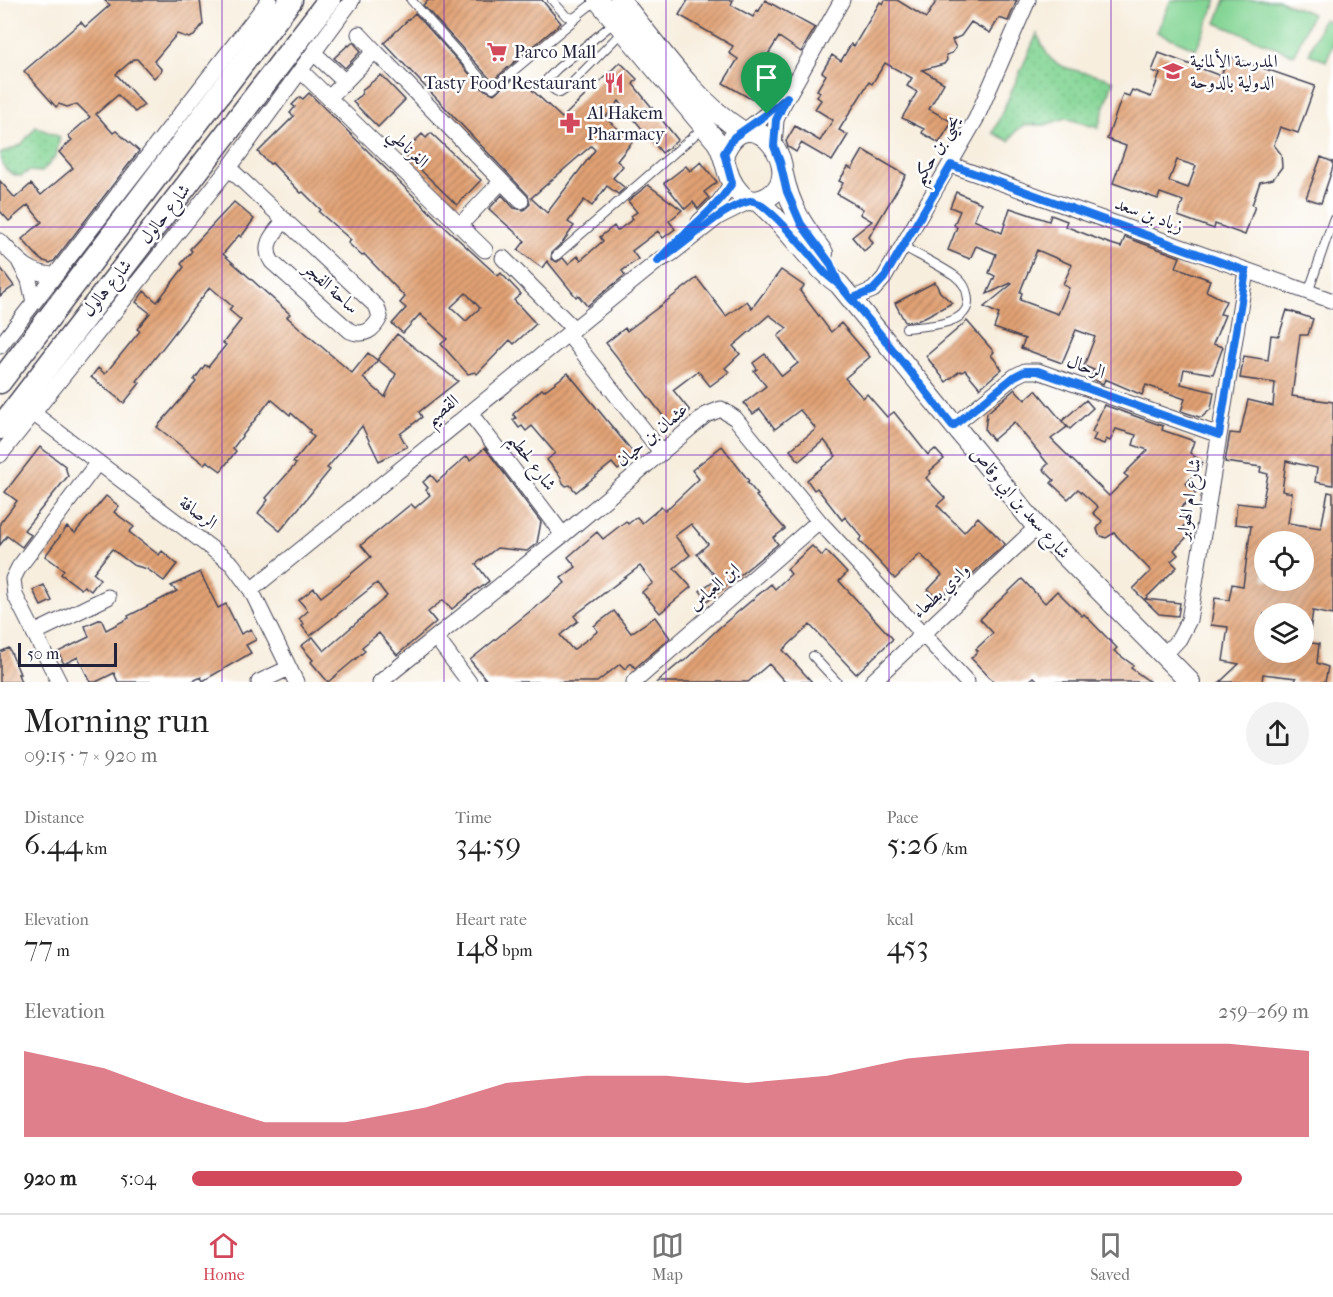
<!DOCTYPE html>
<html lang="en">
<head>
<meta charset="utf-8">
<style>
  body { margin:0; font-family:"IM FELL French Canon",Amiri,serif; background:#f2f2f2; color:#222; height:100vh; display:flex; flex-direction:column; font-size:22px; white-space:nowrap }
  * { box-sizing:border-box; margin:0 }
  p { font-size:20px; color:#767676 }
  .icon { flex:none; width:33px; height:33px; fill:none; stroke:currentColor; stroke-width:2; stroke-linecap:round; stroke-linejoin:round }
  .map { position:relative; height:682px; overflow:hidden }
  .drawer { display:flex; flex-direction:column; background:#fff; flex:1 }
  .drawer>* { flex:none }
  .controls { position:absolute; left:1254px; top:531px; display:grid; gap:12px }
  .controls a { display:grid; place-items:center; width:60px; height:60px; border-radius:50%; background:#fff; box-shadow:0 6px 24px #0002; font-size:30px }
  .scale { position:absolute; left:18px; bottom:15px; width:99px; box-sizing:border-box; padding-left:6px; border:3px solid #22223b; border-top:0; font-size:16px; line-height:21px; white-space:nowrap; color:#22223b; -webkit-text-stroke:4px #fff; paint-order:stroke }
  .pin { position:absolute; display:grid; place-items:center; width:51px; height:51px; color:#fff; margin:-62px -26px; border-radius:50% 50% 50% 0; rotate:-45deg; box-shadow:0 0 6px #0007 }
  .pin .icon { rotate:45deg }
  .round { display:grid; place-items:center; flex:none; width:63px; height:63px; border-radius:32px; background:#f2f2f2 }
  .overview { display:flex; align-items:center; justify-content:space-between; height:102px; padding:0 24px }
  h1 { font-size:33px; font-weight:600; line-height:45px }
  .metrics { display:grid; grid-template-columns:repeat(3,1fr); gap:9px; height:102px; padding:6px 24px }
  .metrics div { display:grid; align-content:center }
  .metrics b { font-size:30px; font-weight:600 }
  .metrics small { font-size:16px; font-weight:400 }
  .metrics p { font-size:16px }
  .chart { height:168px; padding:12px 24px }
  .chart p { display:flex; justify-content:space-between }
  .chart svg { width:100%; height:108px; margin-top:6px; fill:#d1495b; opacity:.7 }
  ul { padding:0 24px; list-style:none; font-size:20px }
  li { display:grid; grid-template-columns:96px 72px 1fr; align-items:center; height:45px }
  li i { height:15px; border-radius:8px; background:#d1495b }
  .menu { display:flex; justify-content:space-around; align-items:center; height:84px; border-top:2px solid #e0e0e0; background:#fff; font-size:16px; color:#767676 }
  .menu a { display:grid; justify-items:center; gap:3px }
  .menu .on { color:#d1495b }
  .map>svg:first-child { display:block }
  .park { fill:url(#park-dots); stroke:#537c68; stroke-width:1.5 }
  .pitch { fill:#84d595; stroke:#537c68; stroke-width:1.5 }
  .building { fill:url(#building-hatch); fill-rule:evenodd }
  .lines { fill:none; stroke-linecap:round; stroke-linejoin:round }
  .service-casing { stroke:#424153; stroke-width:10 }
  .minor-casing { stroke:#424153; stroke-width:17 }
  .tertiary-casing { stroke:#424153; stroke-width:22 }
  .secondary-casing { stroke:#424153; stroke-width:25 }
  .service { stroke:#fff; stroke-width:8 }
  .minor { stroke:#fff; stroke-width:15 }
  .tertiary { stroke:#fff; stroke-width:20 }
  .secondary { stroke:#fff; stroke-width:22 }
  .route-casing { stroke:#fff; stroke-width:12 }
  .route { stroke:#1a73e8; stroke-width:8 }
  .grid { fill:none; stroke:#7b2cbf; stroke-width:1.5; stroke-opacity:0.55 }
  .labels { text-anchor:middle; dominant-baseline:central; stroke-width:5; stroke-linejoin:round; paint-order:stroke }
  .poi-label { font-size:18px; fill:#22223b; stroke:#fff; text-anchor:start }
  .street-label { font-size:18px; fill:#22223b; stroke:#fff }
</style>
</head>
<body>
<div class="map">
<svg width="1333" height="682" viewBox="0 0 1333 682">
  <defs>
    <pattern id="park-dots" width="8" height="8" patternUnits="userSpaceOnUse" patternTransform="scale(1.5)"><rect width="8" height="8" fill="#84d595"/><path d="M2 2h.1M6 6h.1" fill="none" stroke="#72b781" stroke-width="1.8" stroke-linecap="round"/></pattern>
    <pattern id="building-hatch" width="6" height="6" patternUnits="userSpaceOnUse" patternTransform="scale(1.5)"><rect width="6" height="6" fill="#e1a173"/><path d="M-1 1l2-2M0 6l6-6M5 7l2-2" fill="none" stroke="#b68360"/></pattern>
  </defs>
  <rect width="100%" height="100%" fill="#fff"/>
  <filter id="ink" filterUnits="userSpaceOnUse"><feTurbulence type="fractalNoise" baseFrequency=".0167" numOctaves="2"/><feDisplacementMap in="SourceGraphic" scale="12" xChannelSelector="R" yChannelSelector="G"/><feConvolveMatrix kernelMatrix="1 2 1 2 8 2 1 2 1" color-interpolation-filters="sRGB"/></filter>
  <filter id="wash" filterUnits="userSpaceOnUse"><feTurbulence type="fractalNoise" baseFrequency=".008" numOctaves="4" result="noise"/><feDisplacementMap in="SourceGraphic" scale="24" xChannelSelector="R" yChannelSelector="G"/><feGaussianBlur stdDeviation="1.35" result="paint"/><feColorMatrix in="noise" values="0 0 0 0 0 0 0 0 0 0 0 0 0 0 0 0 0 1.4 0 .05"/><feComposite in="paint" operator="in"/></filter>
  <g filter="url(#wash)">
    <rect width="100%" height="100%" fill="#f7eede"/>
    <path class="park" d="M1037,34c4,8 8,19 14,25 12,13 45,13 62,22l-15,47 -32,-10 -21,7h-20l-8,5 -8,11 -16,-8z
      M36,127l24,10 -4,19 -14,16 -13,-1 -8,5c-12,-1 -21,-10 -21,-22l21,-9z"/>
    <path class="pitch" d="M1171,0h46l-21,49 -39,-17z
      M1225,0h54l33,14 -18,41 -78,-32z
      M1323,19l10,4v21l-7,17 -17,-7z"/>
    <g id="blocks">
      <path class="building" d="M104,0h96l3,24 -9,12 -5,2 -12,-4 -23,27 8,9 -8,8 -17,-19h-3l-18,15 28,31 -9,7 -17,-17 -22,19 17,19 3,-2 23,20 -85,110 -4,2 -9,-3 -19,-21 20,-17 -14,-17 -19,16 -9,-10v-30l15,17 16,-14 10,11 32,-27 -14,-16 13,-12 -4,-4 22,-19 -13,-13 -10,3 -8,-3 -3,3 -32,-36 57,-49 4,5 25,-22z
        M429,0h113l19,23 -69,58 -69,-76z
        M688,0h45l-2,5 22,12 4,-7 2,1 6,-11 50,28 -14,24 -22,-15 -24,38 8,5 -12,19 -28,-16 15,-24 -9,-6 4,-7 -54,-31z
        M885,0h12l29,18 11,-18h80l-9,21 -9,-3 -9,15 -19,-11 -10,14 -9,4 4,8 -4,5 -6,2 1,5 -3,4 -22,6 22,13 -15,26 23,13 -13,21 -17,-10 2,-4 -22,-11 15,-26 -10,-6 5,-8 -27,-15 -13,21 -3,-2 -30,48 9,5 -16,26 -31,-18 -5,9 -8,-5 -2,-6 9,-15 25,15 13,-21 -18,-11 6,-9 -4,-3 3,-5 -3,-2 9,-15 -4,-3 10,-17 9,6 10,-17 3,2 26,-44 3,2z
        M415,13l68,76 11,5 23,-18 45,42 58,-56 17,17 -4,5 45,56 -16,13 -43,-52 -14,17 28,23 -16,20 6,5 -10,12 12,10 -7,6 -11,-8 -15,20 -8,-6 -16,22 6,4 -11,16 -11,10 -1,7 6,3 6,-4 5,6 10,-8 3,4 22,-19 -3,-4 14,-11 3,5 16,-12 -2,-3 6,-4 -9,-11 20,-16 34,25 -13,11 6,8 -12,9 -5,-7 -26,20 6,8 -16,12 3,4 -38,31 -9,-11 -2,2 -29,-36 -5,7 -24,-18 7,-9 -36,-32 13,-14 12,13 10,2 6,-6 -2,-9 -144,-152zM591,146l4,4 -48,63 -16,-15z
        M353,42l8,9 -16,17 -11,-10 14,-13 1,1z
        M1159,53l62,23 7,-20 87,30 -17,47 -18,-6 -6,18 7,9 1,13 -9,12 -13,3 -8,23 3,1 -10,29 -30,-11 -1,5 -36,-13 5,-15 -23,-8 -2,6 -45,-16 13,-37 -19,-7 16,-45 6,2 3,-6 19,7 9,-23 -8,-3zM1177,160l19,6 -8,22 -19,-7z
        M381,75l24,25 -27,27 -25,-25 8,-7 2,-6z
        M309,93l138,136 51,47 3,-3 20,21 -7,6 22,24 -22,20 -4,-4 -33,34 -2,-2 -7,2 -27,-30 6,-5 -27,-25 -17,19 -11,-9 14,-16 -6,-5 5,-6 -41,-43 -2,2 -14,-13 3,-3 -32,-28 2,-2 -18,-18 -2,1 -29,-30 -2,1 -12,-12 36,-36 -4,-3 5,-6 -3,-2 8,-8 3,2zM466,293l14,15 -14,13 -15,-14z
        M431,133l50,47 -24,25 -54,-52 19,-19 4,4z
        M863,150l43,25 -37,62 4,6 -9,8 -12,-14 20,-16 -12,-7 3,-5 -26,-15 6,-11 -4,-2 9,-14 4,2z
        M1321,157l12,5v5l-12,36 -15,-5z
        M701,162l16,20 -13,10 5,6 -11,11 -5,-7 -8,7 -21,-26 22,-17 4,5z
        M956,192l25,11 -7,17 28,13 8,-25 39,13 2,-6 16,6 -2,5 43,17 13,4 4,-10 55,20 -4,10 34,13 -4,11 20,10 -6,13 5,1 -12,29 10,3 -10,27 -29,-5 -3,15 33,8 -3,17 -9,8h-3l-18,-6 4,-12 -39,-14 -4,10 -37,-16 -2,5 -13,-6 4,-8 -10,-4 11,-29 -19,-7 -14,33 -41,-15 4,-9 -31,-11 5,-14 -15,-7 28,-23 -1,-1 -24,11 8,-18 -6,-3 7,-19 -20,-8 -6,13 -22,-9 9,-23 -3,-2 6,-14 -10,-4zM1037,250l35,15 -9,19 6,4 -11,26 -38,-14 2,-7 -2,-1z
        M234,202l20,17 -13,18 -2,-2 -16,19 67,60 -3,3 65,56 16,-20 9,7 20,-26 61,47 -39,31 3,5 -22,17 7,13 -28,14 -17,-35 -35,42 3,2 -50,61 -22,-18 10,-13 -2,-2 30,-34 -3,-2 21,-25 -5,-5 1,-2 -19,-17 -1,2 -19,-16 -38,49 3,3 -15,20 -14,-10 -3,3 -47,-37 39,-45 -2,-2 11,-15 3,2 18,-22 -3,-2 18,-23 -12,-10 3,-4 -22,-19 -73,94 3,2 -16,20 -33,-26 7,-9 7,6 35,-43 -3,-2 13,-16 -14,-11 8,-11 13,11 27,-35 -3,-3 11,-13 -2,-2zM378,360l18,14 -11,23 -22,-19z
        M0,267l14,19 -14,10z
        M781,270l23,16 -4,5 31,41 10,-9 29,34 -25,21 18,20 4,-4 20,23 7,-5 34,43 7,-6 9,10 -14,12 1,2 -5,5 19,20 -8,7 27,27 14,-15 27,27 -35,32 -4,-5 -27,29 -11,-10 14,-15 -22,-21 -25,25 -36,-39 3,-3 -17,-20 -3,3 -25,-32 -3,2 -7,-10 29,-24 -12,-16 -25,21 -9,-11 26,-21 -16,-19 -25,19 -15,-20 -7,5 -9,-11 22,-17 -12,-15 3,-2 -4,-6 12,-9 17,22 16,-13 -20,-27 9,-8 -18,-13 -36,31 7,8 -15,14 4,4 -19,14 -12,-15 -25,19 17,21 -19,15 -65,-83 19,-15 2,3 70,-53 29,38 21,-15 5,7z
        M935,282l5,10 12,11 -35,18 -12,1 -10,-19z
        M1287,310l26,9 -5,16h-8l-8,61 41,6v83l-18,-3 2,-14 -31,-7 -4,30 10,2 -4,30 33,5 7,-36 5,1v122l-20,-4 -4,26 -5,-1v-22h-40v38h40v-10l15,2 -2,19 11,4 -3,15h-30l1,-4 -33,-4 -1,8h-42l19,-18 -16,-3 5,-34 -17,-2 4,-27 14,2 3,-16 11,2 8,-60 -16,-2 2,-21 25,3 6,-32 -8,-2 1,-5 -36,-5 5,-29 10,1 8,-34 25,6 2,-23 -35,-5 4,-22 24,4 3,-25 8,1zM1264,542h40v38h-40z
        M967,321l27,31 -3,3 11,14 -22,19 -15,-18 -3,2 -2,-1 -14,11 -20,-26z
        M568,373l68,83 -18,14 -6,-7 -36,29 -6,-7 -4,1 -3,-3 -3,-7 -13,-16 8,-7 -23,-27 -6,5 -4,-5 -3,2 -6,-8 3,-2 -3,-4 29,-25 2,2z
        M1015,389l10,11 11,-10 31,37 -16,12 58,57 19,-19 -4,-3 24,-24 -15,-5 3,-10 -20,-6 -6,12 -4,-2 -2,5 -11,-4 3,-6 -4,-2 12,-27 59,21 -1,4 32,11 -4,12 13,10 -17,21 10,9 -17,17 10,10 -7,8 7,7 -15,15 4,5 -7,6 6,6 -32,32 35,4 -2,13 -19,-2 -26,-25 18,-18 -37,-38 -8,5 -7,-3 -2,-6 5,-8 -9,-8 5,-6 -20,-18 -10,10 -17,-16 3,-3 -11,-11 5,-5 -34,-42 -21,18 -8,-10 2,-17z
        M1086,400l7,8 -23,21 -8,-8z
        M722,446l27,35 -2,1 11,13 -2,1 29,33 -12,9 5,6 -70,57 -8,-10 17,-13 -20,-24 11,-10 -17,-20 -16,12 15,19 -16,13 17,19 -31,26 -18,-21 11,-9 -13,-17 -66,50 4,5 -18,14 13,15 25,-19 -4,-5 20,-15 17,22 24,-16 15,21 -35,30 -4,-5 -6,6 -5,-5 -23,18h-109l-18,-22 95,-77 -4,-5 15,-11 -8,-10 29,-25 6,7 23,-18 2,3 9,-7 5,6 19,-16 4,4 34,-32 -7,-9z
        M40,447l25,19 3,10 -44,54 7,5 -9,12 -15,-11 -7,9v-22l17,-22 -12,-9z
        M485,448l56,74 -4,21 -10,8 -30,-3 -21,16 13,17 -10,8 -1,-1 -26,21 -9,-9 -15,12 8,10 -39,33 -18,-22 -17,14 3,4 -37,31 -17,-20 2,-2 -12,-14 12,-9 11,14 63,-55 -10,-13 -67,53 -8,-10 2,-2 -5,-5 9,-8 -9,-11 15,-12 7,9 25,-19 25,-21 -10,-12 50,-41 4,4 15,-13 -4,-5 2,-2 -5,-6 8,-7 6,7 30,-26 3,4z
        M106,496l13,10 -5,6 20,15 -5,5 30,23 3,-4 15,13 -13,17 -17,-12 -14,-4 -21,-16 -19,24 7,6 -9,12 -7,-5 -3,3 -20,-15 3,-4 -19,-14 22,-29 8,6z
        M812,546l10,10 4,-5 21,22 -8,8 54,58 -37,35 -46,-49 -27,25 29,32h-27l-16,-18 -21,18h-91l25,-21 1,1 37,-35 51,-43 4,5 16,-15 -4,-5z
        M200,572l18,36 8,-4 15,30 10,-5 5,11 -10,5 5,8 -48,28 -2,-4 -10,5h-73l-4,-9 -18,9h-6l-12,-25 -14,7 -6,-12 31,-15 -4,-11 16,-7 5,11 23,-12 -1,-2 49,-25 -6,-5z
        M1022,579l23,24 12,-12 25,25 2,-2 33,34 -3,3 19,14 -2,3 19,14h-111l-5,-5 -6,5h-34l-23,-24 7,-7 -2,-2 17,-16 -13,-14z
        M44,585l8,16 -11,5 -8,-16z
        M9,648l11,26h-2l3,8h-21v-30z"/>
    </g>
  </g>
  <g filter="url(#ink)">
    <use href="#blocks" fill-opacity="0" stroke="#424153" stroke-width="1.5"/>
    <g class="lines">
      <g class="service-casing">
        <path id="service" d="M411,0l75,84 7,4 85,-71
          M552,0l14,16 8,2 23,-18
          M615,22l-57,46 -11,11c2,8 6,11 13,14l6,-4 57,-58
          M902,246c18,10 37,19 53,30 9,7 12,13 13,24 1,26 -44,26 -62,28
          M556,256l148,-129
          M1308,293l25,-73
          M813,656l24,26"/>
      </g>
      <g class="minor-casing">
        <path id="minor" d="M359,34l16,17
          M314,53l31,29
          M301,71l184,179
          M329,98l46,-47 146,150
          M746,130l37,-29
          M774,146l2,-26 5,-12 61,-108
          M951,165l382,136
          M229,168l148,139 3,10c-6,13 -16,20 -30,14l-78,-69c-11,-17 2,-29 13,-42
          M699,222l20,-20 13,-19
          M460,225l41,-43
          M0,241c17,18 29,34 56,34
          M503,258l71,71
          M20,263l9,17 5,22
          M851,299l22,-9 11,-12 92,-159 52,-119
          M568,334l94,119
          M0,346l269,-346
          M33,413l199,151 19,26 45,92
          M470,413l93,122
          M953,426l62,-50 10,-5h13l181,64
          M0,455l229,-287 123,-168
          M251,590l407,-329 13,-7 47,-37 32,-16
          M34,633l74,-36
          M437,639l32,43
          M1164,655l15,-16 10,-19 57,-349
          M59,682l-44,-87 -2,-16 6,-12 79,-105
          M259,682l30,-14
          M380,682l183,-147 143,-120 15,-6 14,9 84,103 148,161
          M634,682l185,-161
          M872,682l165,-155"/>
      </g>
      <g class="tertiary-casing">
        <path id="tertiary" d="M598,0l119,142c10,16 8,36 22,50 6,8 15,11 24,7 51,-19 -12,-109 -39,-46
          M620,0c37,45 73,100 122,131
          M783,174c7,34 20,52 40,79
          M757,201c31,24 50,61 82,83l198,243 153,155"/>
      </g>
      <g class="secondary-casing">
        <path id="secondary" d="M0,382l291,-382
          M0,428l329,-428"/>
      </g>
      <use href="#service" class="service"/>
      <use href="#minor" class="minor"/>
      <use href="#tertiary" class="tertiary"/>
      <use href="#secondary" class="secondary"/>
    </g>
  </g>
  <g class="lines" filter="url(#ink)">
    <g class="route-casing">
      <path id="route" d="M767,114l-33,23 -10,16 8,30c-20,33 -51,49 -74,78 28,-15 62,-54 92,-60 15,-3 63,58 74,71 5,6 12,9 17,15 39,45 75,92 112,139l62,-50 10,-5h13l181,64 27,-164 -295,-106 -67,113 -11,12 -22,9 -12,-15 -9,-21 -29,-39 -14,-32 -7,-30 -6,-16 2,-26 11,-23 -20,17"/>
    </g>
    <use href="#route" class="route"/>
  </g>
  <path class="grid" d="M222,0v682M444,0v682M666,0v682M889,0v682M1111,0v682M0,227h1333M0,455h1333"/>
  <defs>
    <g id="supermarket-bare" transform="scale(1.62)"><path d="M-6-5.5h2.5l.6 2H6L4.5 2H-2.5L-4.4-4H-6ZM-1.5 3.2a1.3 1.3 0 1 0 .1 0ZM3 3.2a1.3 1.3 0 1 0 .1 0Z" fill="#d1495b" stroke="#fff" stroke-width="2.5" paint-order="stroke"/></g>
    <g id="school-bare" transform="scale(1.62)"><path d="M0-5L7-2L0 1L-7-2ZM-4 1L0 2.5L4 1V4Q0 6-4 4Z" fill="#d1495b" stroke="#fff" stroke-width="2.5" paint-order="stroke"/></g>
    <g id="restaurant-bare" transform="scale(1.62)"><path d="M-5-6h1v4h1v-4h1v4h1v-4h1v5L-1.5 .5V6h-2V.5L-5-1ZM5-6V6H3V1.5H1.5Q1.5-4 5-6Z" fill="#d1495b" stroke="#fff" stroke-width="2.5" paint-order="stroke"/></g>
    <g id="pharmacy-bare" transform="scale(1.62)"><path d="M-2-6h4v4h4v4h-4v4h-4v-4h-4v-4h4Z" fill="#d1495b" stroke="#fff" stroke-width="2.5" paint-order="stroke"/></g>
  </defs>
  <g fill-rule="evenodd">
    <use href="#supermarket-bare" x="497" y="52"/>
    <use href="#school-bare" x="1173" y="71"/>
    <use href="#restaurant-bare" x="614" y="83"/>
    <use href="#pharmacy-bare" x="570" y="123"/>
  </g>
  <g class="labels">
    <g class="poi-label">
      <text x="514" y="52">Parco Mall</text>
      <text x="1190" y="61">المدرسة الألمانية<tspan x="1190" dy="21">الدولية بالدوحة</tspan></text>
      <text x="597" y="83" text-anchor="end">Tasty Food Restaurant</text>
      <text x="587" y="113">Al Hakem<tspan x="587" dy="21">Pharmacy</tspan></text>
    </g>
    <g class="street-label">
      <text transform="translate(408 148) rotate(44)">الغرناطي</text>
      <text transform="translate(936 150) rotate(-60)">يحيى بن حكيم</text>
      <text transform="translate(165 214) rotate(-52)">شارع حالول</text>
      <text transform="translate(1149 215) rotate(20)">زياد بن سعد</text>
      <text transform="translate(107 288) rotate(-51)">شارع هالول</text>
      <text transform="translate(331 288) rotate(42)">ساحة الفجر</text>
      <text transform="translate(1086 367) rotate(20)">الرحال</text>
      <text transform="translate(442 410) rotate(-39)">القصيم</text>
      <text transform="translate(652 435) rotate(-40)">عثمان بن حيان</text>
      <text transform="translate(532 462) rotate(53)">شارع لحطيم</text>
      <text transform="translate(1189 499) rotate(-81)">شارع ام الهوابر</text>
      <text transform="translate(1020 503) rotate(49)">شارع سعد بن ابي وقاص</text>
      <text transform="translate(198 513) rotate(37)">الرصافة</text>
      <text transform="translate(714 587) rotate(-41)">ابن العباس</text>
      <text transform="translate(941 591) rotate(-43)">وادي بطحاء</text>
    </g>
  </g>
</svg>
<div class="controls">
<a><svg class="icon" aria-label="locate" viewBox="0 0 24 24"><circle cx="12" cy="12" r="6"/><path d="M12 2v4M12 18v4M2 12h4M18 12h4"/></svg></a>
<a><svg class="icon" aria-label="layers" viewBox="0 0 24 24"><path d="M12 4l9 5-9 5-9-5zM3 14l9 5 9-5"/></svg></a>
</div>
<div class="scale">50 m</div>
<div class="pin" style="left:767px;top:114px;background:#1e9e55"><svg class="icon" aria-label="arrive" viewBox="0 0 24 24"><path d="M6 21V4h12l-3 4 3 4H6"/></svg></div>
</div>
<section class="drawer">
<div class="overview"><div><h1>Morning run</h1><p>09:15 · 7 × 920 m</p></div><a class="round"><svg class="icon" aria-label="share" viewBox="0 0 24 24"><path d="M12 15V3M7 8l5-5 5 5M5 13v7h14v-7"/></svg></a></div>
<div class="metrics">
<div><p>Distance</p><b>6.44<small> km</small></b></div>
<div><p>Time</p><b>34:59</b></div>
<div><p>Pace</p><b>5:26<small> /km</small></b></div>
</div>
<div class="metrics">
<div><p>Elevation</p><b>77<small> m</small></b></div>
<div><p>Heart rate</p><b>148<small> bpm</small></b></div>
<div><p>kcal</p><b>453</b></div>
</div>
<div class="chart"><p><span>Elevation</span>259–269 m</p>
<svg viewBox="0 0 160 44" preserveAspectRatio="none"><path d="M0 44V9L10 16L20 28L30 38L40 38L50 32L60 22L70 19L80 19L90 22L100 19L110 12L120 9L130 6L140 6L150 6L160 9V44z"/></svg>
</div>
<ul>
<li><b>920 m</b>5:04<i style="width:94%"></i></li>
</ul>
</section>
<nav class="menu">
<a class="on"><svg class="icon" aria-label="home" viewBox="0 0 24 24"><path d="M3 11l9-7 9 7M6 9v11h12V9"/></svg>Home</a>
<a><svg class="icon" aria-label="map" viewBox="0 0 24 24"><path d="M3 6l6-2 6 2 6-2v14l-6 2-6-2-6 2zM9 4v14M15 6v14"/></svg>Map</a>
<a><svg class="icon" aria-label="saved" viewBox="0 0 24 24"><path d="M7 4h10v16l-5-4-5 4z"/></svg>Saved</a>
</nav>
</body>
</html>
